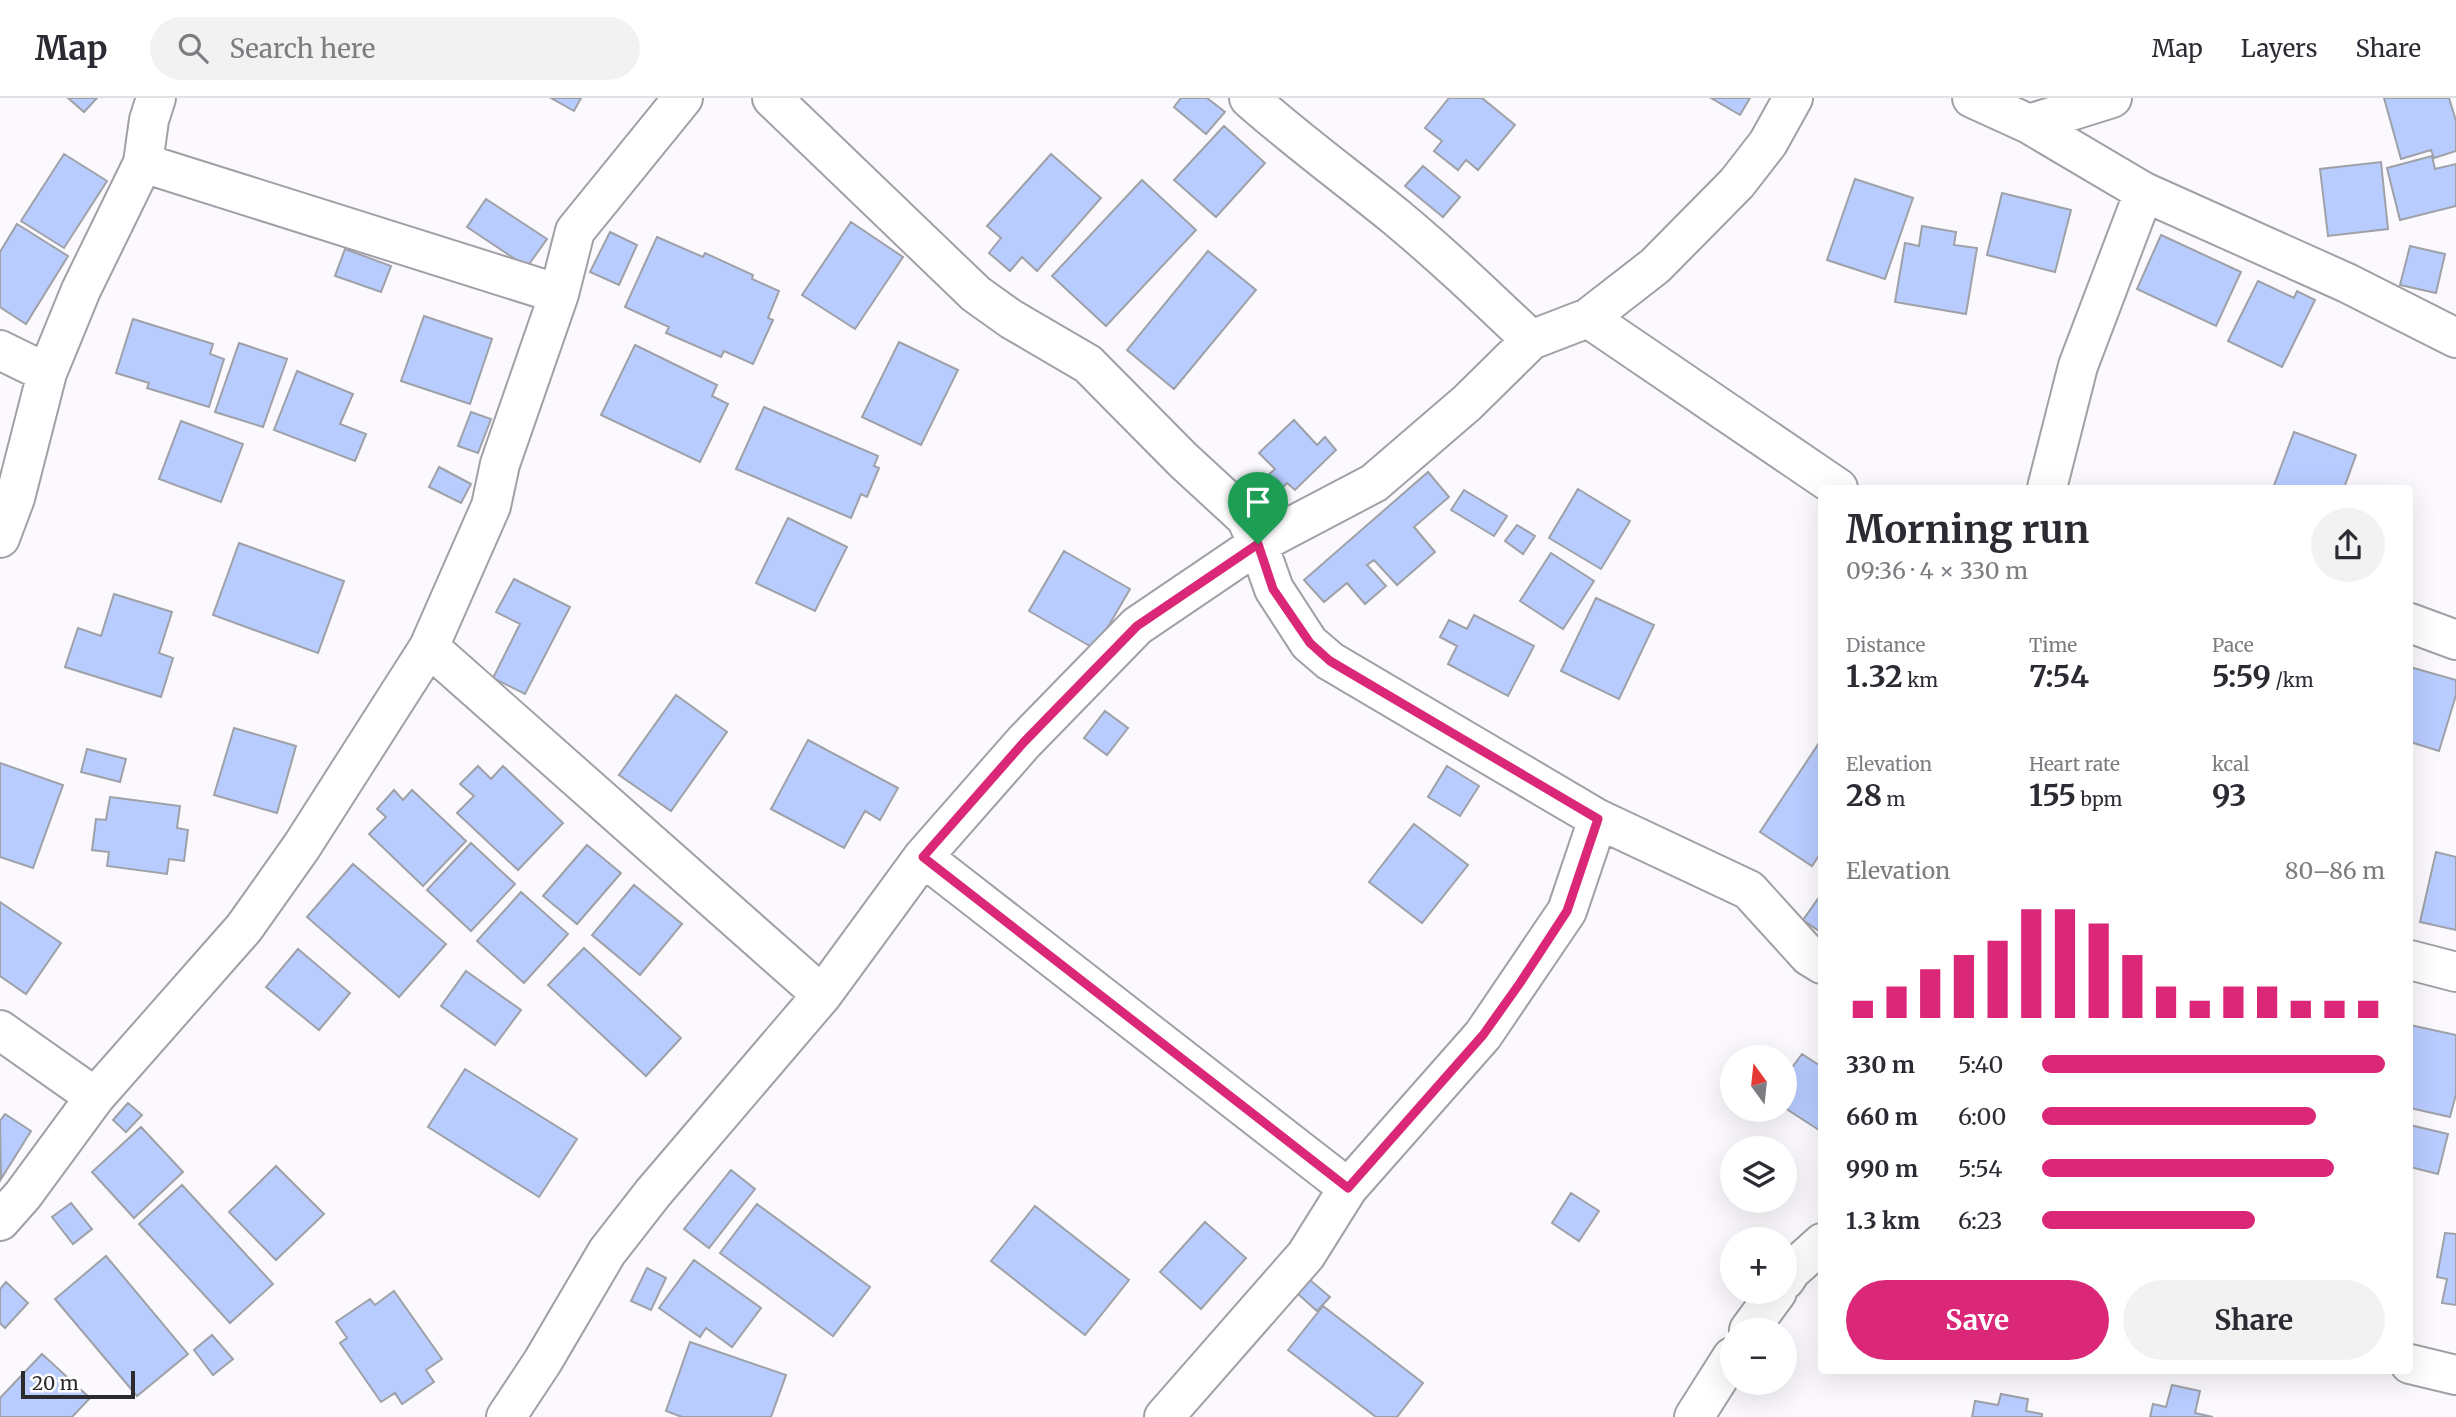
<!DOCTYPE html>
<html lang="en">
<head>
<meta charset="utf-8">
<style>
  body { margin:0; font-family:Merriweather,serif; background:#f2f2f3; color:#2b2b33; height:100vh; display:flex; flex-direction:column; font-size:26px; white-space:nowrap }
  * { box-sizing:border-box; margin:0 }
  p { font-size:23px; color:#7c7c81 }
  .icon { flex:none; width:38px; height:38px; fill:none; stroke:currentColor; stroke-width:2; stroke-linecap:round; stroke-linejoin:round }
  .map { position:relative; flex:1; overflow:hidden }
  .sheet { position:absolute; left:1818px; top:387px; width:595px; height:889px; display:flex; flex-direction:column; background:#fff; border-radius:7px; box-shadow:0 7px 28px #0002 }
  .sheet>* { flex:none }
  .needle { width:46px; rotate:345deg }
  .buttons { position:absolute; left:1720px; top:947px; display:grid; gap:14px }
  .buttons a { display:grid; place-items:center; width:77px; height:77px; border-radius:50%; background:#fff; box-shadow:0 7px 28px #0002; font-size:35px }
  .scale { position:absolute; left:21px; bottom:18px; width:114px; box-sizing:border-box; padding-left:7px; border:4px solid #2b2a2d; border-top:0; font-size:19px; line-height:24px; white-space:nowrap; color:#2b2a2d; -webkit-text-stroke:5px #fff; paint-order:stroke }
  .pin { position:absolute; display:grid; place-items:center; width:60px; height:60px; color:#fff; margin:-72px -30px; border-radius:50% 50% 50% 0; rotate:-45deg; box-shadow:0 0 7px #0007 }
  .pin .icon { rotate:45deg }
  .round { display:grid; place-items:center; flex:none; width:74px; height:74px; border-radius:37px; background:#f2f2f3 }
  .head { display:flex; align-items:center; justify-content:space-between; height:119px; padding:0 28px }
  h1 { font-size:38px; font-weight:700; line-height:52px }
  .stats { display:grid; grid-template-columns:repeat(3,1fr); gap:10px; height:119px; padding:7px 28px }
  .stats div { display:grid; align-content:center }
  .stats b { font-size:30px; font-weight:700 }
  .stats small { font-size:19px; font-weight:400 }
  .stats p { font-size:19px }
  .chart { height:196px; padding:14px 28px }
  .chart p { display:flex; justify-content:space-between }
  .chart svg { width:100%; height:126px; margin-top:7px; stroke:#db2777; stroke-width:6 }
  .action { display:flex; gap:14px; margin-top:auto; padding:14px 28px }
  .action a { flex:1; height:80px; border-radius:42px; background:#db2777; color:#fff; font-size:28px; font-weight:700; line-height:80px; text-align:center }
  .action a+a { background:#f2f2f3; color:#2b2b33 }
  ul { padding:0 28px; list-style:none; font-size:23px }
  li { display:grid; grid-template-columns:112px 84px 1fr; align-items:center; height:52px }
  li i { height:18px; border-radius:9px; background:#db2777 }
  header { display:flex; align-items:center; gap:42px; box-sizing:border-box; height:98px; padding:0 35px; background:#fff; border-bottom:2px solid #e1e1e2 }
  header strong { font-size:33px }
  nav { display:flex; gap:38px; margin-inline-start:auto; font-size:24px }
  .search { width:490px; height:63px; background:#f2f2f3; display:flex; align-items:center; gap:18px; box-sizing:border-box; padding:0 24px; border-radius:38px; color:#7c7c81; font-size:26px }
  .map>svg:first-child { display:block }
  .building { fill:#b9ccff; stroke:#9ea1a7; stroke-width:2 }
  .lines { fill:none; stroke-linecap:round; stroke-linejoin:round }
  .minor-casing { stroke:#a2a0a6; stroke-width:42 }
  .minor { stroke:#fff; stroke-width:38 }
  .route-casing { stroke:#fff; stroke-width:14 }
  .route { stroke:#db2777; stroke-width:9 }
</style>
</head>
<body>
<header>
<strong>Map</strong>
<div class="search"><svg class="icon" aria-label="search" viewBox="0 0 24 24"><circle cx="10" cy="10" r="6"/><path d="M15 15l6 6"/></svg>Search here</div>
<nav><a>Map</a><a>Layers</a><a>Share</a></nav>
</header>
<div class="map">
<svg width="2456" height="1319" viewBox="0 0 2456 1319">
  <rect width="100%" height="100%" fill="#fbf9fe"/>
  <path class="building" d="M68,0h29l-13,14z
    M551,0h30l-7,13z
    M1181,0h26l18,14 -19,22 -32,-27z
    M1449,0h33l33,27 -37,45 -12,-10 -8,10 -24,-19 8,-10 -17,-13z
    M1711,0h39l-10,17z
    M2384,0h65l7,23v30l-22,7 -3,-8 -30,9z
    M1224,28l41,37 -49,54 -42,-37z
    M64,56l43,27 -43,67 -43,-27z
    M1051,56l50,44 -64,73 -15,-14 -12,14 -21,-18 12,-15 -14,-12z
    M2432,58l3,13 21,-5v42l-56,14 -13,-52z
    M2381,64l7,67 -60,7 -8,-67z
    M1423,68l37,31 -17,20 -38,-31z
    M1855,81l58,19 -28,81 -58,-19z
    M1142,82l54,50 -90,96 -54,-50z
    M2002,95l69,17 -16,62 -68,-17z
    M486,101l61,40 -20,28 -60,-40z
    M851,124l52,35 -48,72 -53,-34z
    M17,126l51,32 -42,68 -26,-17v-55z
    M1922,128l34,6 -2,13 23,3 -11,66 -71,-12 10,-59 14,3z
    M610,134l27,13 -18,40 -29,-13z
    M2161,137l80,37 -25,54 -79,-37z
    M657,139l46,20 2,-4 48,22 -1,4 27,12 -11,27 5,2 -20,44 -29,-13 -3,6 -55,-24 3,-6 -44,-20z
    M2410,148l35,8 -9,39 -36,-8z
    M345,151l46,17 -10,26 -46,-16z
    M1208,153l48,39 -82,99 -47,-39z
    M2258,183l36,17 3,-7 18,9 -33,67 -54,-26z
    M424,218l68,23 -22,65 -69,-23z
    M133,221l80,25 -3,10 14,5 -15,48 -62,-19 2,-5 -33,-10z
    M899,244l59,28 -37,75 -59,-28z
    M239,245l48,16 -24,68 -48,-15z
    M635,247l82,40 -5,11 16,8 -28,58 -99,-47z
    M297,273l56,23 -13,30 26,10 -11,27 -81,-31z
    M764,309l114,49 -4,10 5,2 -12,29 -6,-3 -10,24 -115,-49z
    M471,314l20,7 -13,34 -20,-7z
    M1294,322l23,25 8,-8 11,13 -41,40 -8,-7 -9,9 -13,-14 10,-9 -16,-16z
    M181,323l62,23 -22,58 -62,-23z
    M2294,334l62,23 -12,33h-71z
    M439,369l32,17 -10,19 -32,-16z
    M1428,374l21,25 -35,30 21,25 -38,33 -23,-25 -7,5 19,21 -21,18 -18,-21 -23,19 -20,-22z
    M1578,391l52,32 -29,48 -52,-31z
    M1464,392l43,26 -13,20 -43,-26z
    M788,420l59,29 -32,64 -59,-28z
    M1517,427l18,11 -12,18 -18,-13z
    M239,445l105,38 -26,72 -105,-38z
    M1064,453l66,38 -35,60 -66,-38z
    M1551,455l43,28 -31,48 -43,-28z
    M514,481l56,28 -45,87 -32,-16 27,-54 -24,-12z
    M114,496l58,18 -13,41 14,5 -12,39 -96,-30 13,-39 23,8z
    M1596,500l58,27 -35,74 -58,-28z
    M1474,517l60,31 -26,50 -60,-32 9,-18 -17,-9 9,-17 18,9z
    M2410,569l46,13v15l-17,56 -29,-9z
    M676,597l51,37 -56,79 -52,-36z
    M1105,613l23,17 -21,27 -23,-17z
    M234,630l62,18 -19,67 -63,-18z
    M808,642l90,48 -18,32 -15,-9 -21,37 -73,-39z
    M1819,645l3,2v106l-10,15 -52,-34z
    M87,651l39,10 -6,23 -39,-10z
    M0,665l63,22 -30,83 -33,-11z
    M478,668l13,13 12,-13 60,57 -45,47 -61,-57 17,-17 -14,-12z
    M1447,668l32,20 -19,30 -32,-19z
    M394,692l9,10 9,-10 54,51 -43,45 -54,-52 17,-17 -9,-8z
    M110,699l70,9 -3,22 11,2 -4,31 -15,-2 -2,15 -60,-8 2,-14 -17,-2 4,-31 10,1z
    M1414,726l54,41 -46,58 -53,-41z
    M471,745l44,41 -44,47 -44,-41z
    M587,747l34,28 -44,51 -34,-28z
    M2436,754l20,5v73l-36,-8z
    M353,766l93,80 -47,53 -92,-80z
    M634,787l48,39 -42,51 -48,-40z
    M521,794l47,42 -44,49 -47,-42z
    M1822,795v40l-19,-13z
    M0,804l61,41 -35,51 -26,-18z
    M584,850l97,90 -35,38 -98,-91z
    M298,851l52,44 -31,37 -53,-43z
    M466,873l55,39 -26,35 -54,-39z
    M2410,927l46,10v59l-6,23 -40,-9z
    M1802,956l20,13v65l-37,-24v-31z
    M465,971l112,70 -38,58 -111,-70z
    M128,1005l14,12 -16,17 -13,-12z
    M5,1016l26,17 -30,48 -1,-58z
    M2410,1027l38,9 -10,40 -28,-7z
    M141,1029l42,45 -49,46 -42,-46z
    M276,1068l48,48 -48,46 -47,-48z
    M731,1072l24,19 -46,59 -25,-19z
    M182,1087l91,99 -43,39 -91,-99z
    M1571,1095l28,18 -20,30 -27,-18z
    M71,1105l21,26 -19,15 -21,-27z
    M757,1106l113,83 -37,49 -113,-83z
    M1035,1108l94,74 -44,55 -94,-74z
    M1205,1124l41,36 -45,51 -41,-37z
    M2445,1135l11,1v71l-14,-2 5,-24 -10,-2z
    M106,1158l82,98 -51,42 -82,-97z
    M694,1162l67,48 -29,39 -26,-19 -6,9 -41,-29z
    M647,1170l19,10 -15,32 -20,-9z
    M1310,1182l20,17 -13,14 -19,-17z
    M6,1184l22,21 -23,25 -5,-5v-34z
    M394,1193l48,68 -16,11 8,12 -32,22 -7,-11 -14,9 -41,-59 7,-5 -11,-16 34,-23 5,6z
    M1323,1208l100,77 -26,34h-21l-88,-67z
    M212,1237l21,24 -20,16 -19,-25z
    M690,1244l96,33 -15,42h-89l-16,-6z
    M42,1256l48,44 -18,19h-72v-19z
    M2172,1287l28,6 -5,22 18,4h-63l3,-13 13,3z
    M2001,1296l27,5 -2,12 16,3v3h-70l3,-16 23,4z"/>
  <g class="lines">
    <g class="minor-casing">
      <path id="minor" d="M772,0l204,196 35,25 77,45 95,96 63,58 12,26 16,45 35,54 21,18 268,158 151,71 60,66 13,8
        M1249,0c47,42 98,79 147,119 47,39 91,81 135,123
        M1972,0l57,26 115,68 203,91 109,55
        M2029,26l83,-26
        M143,65l416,131
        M1588,220l250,170
        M0,252l47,23
        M2047,390l31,-122 66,-174
        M0,440l15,-40 32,-125 34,-83 62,-127 6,-43 7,-22
        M2410,525l46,17
        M429,549l393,348
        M923,759l425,331
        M2410,862l46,12
        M0,932l95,67
        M0,1123l23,-26 72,-98 149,-169 58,-82 127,-199 62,-141 9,-42 59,-170 16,-63 108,-133
        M1785,1182l6,-9 31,-28
        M1749,1232l28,-38
        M2410,1266l46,11
        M506,1319l37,-56 64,-109 46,-59 169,-198 101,-138 101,-115 113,-116 121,-82 116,-61 93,-80 64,-63 57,-22 67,-52 82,-83 31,-40 25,-45
        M1164,1319l142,-162 42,-67 135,-153 84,-124 31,-92
        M1694,1319l38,-60"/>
    </g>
    <use href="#minor" class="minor"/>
  </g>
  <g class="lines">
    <g class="route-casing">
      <path id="route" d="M1258,446l15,45 37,54 20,18 268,158 -31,92 -47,72 -37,52 -135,153 -425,-331 101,-115 113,-116z"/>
    </g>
    <use href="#route" class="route"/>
  </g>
</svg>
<div class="buttons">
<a><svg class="needle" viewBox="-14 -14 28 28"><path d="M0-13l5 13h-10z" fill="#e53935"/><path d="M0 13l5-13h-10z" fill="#7c7c81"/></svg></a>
<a><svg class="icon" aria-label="layers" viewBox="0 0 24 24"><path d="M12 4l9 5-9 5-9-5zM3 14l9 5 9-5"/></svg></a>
<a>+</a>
<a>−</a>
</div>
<div class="scale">20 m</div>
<div class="pin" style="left:1258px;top:446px;background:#1e9e55"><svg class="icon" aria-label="arrive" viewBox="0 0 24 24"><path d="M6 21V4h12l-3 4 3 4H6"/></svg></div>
<section class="sheet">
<div class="head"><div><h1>Morning run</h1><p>09:36 · 4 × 330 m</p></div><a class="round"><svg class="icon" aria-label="share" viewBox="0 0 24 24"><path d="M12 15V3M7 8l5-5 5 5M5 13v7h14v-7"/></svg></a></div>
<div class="stats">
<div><p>Distance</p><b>1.32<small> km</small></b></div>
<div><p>Time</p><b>7:54</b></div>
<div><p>Pace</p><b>5:59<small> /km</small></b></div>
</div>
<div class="stats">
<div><p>Elevation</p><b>28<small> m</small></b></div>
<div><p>Heart rate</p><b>155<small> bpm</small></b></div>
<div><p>kcal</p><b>93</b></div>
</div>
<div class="chart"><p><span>Elevation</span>80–86 m</p>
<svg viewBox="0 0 160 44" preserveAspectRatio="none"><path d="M5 44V38M15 44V33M25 44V27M35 44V22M45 44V17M55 44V6M65 44V6M75 44V11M85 44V22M95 44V33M105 44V38M115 44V33M125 44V33M135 44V38M145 44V38M155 44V38"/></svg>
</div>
<ul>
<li><b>330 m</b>5:40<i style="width:100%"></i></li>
<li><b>660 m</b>6:00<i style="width:80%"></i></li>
<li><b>990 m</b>5:54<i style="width:85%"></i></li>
<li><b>1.3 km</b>6:23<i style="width:62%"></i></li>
</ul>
<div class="action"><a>Save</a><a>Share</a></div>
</section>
</div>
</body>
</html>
